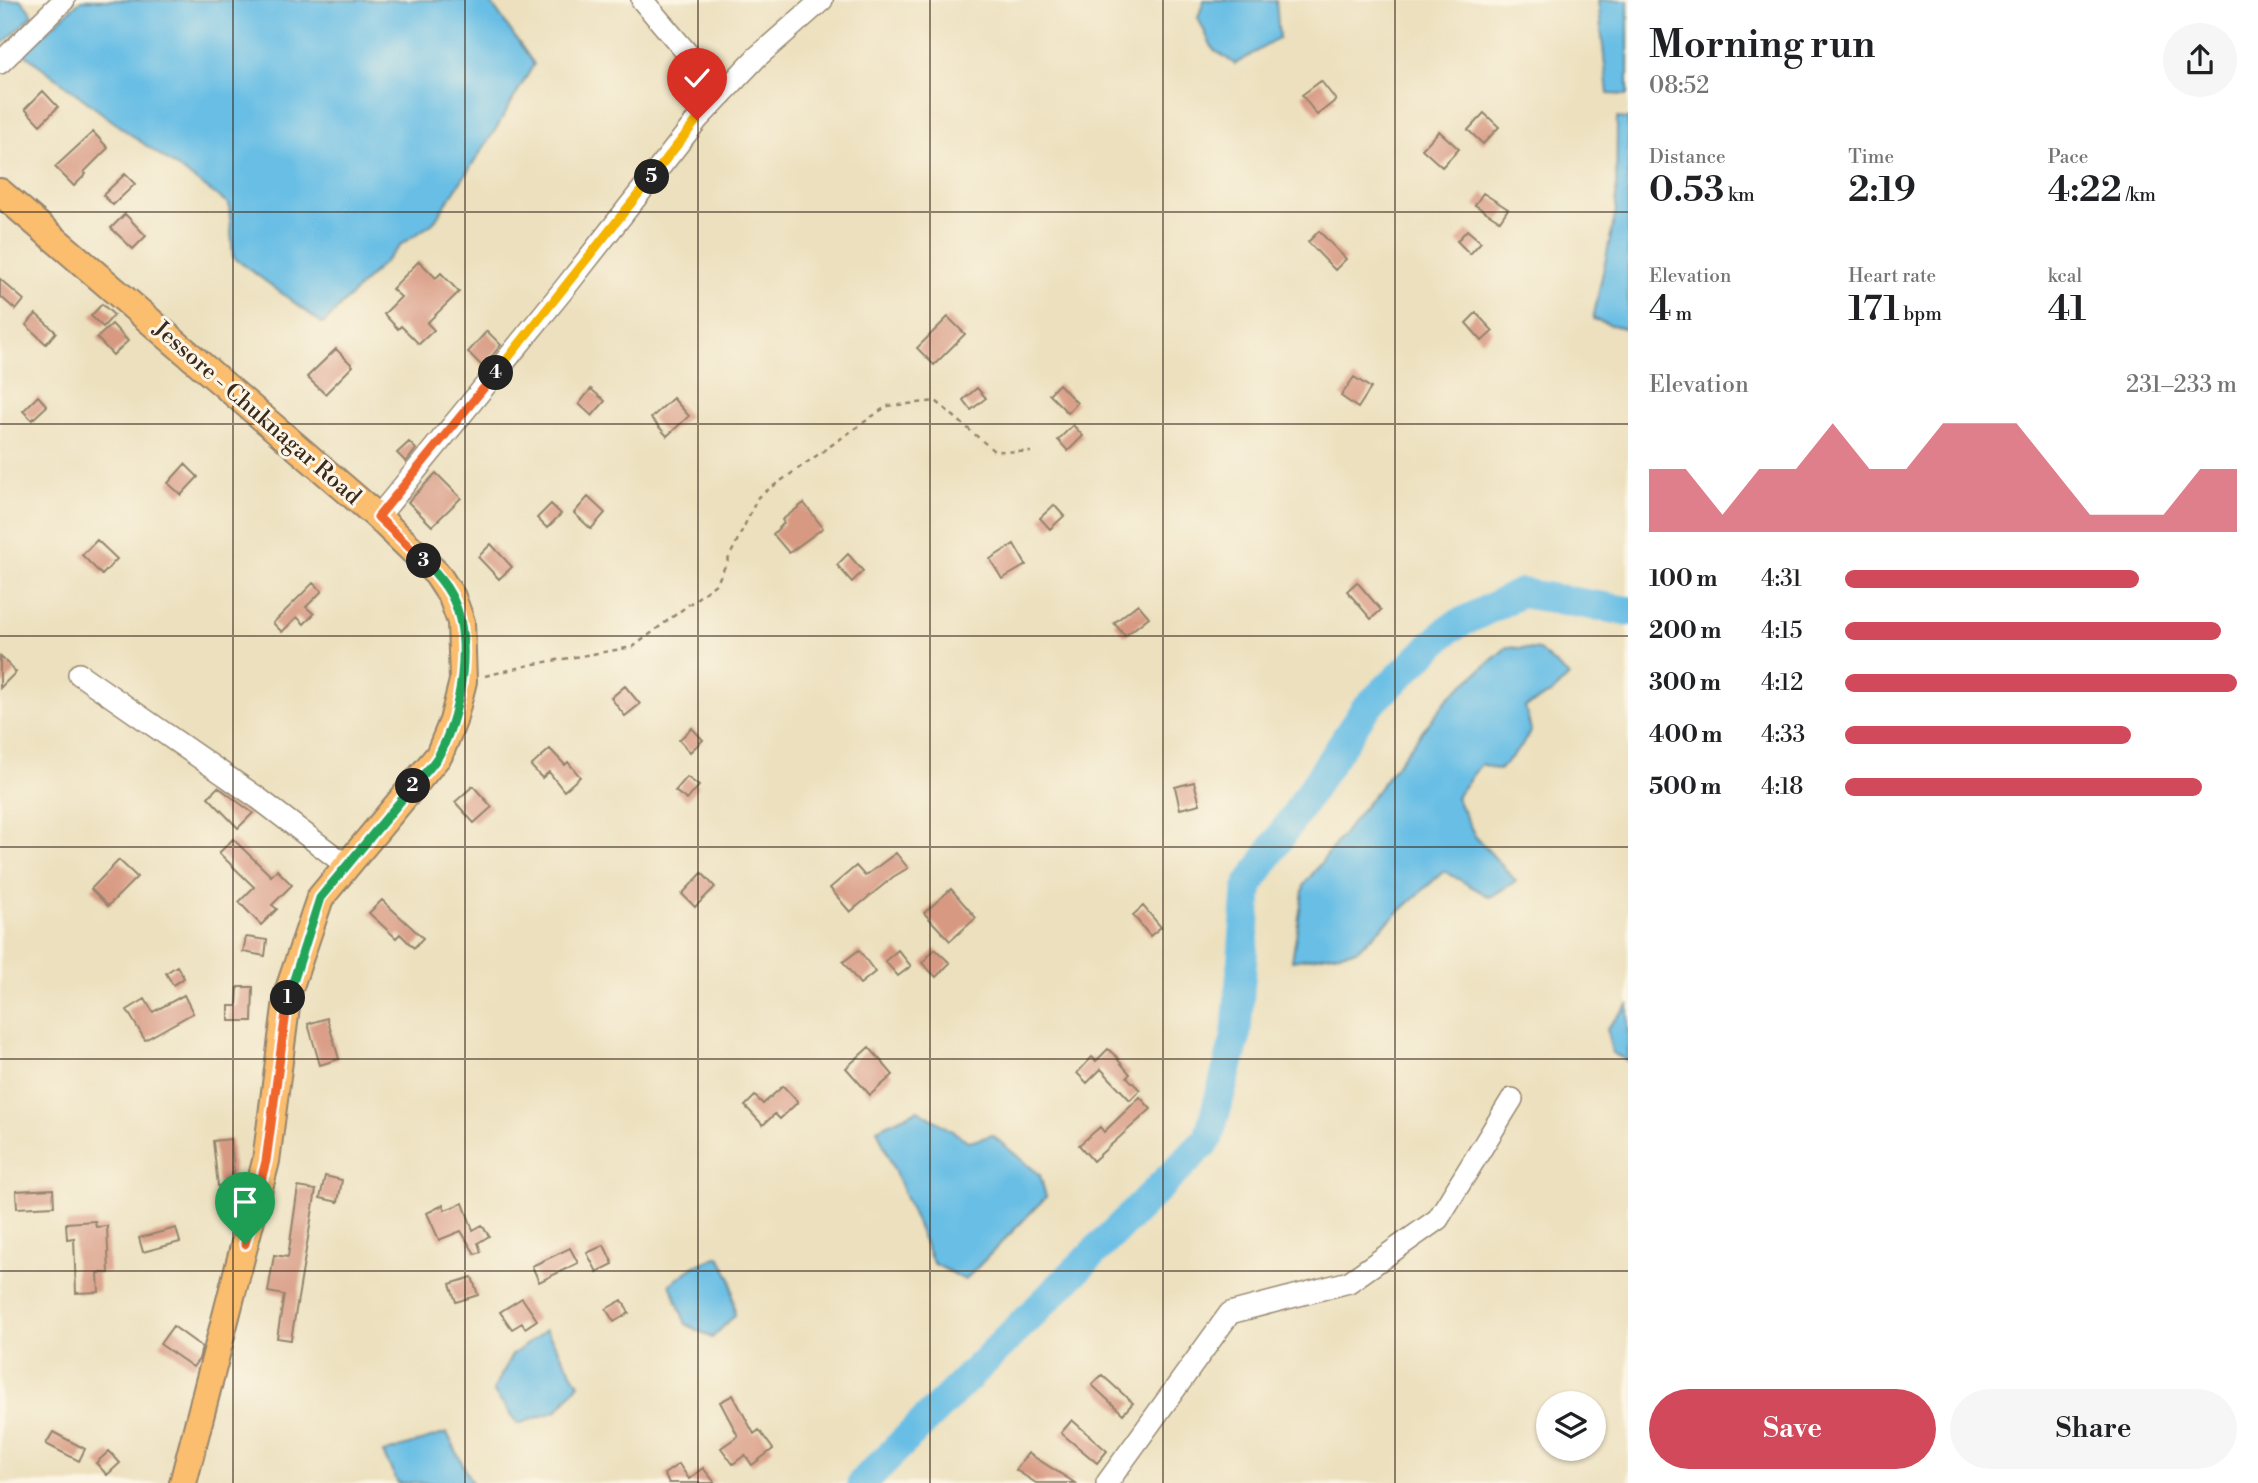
<!DOCTYPE html>
<html lang="en">
<head>
<meta charset="utf-8">
<style>
  body { margin:0; font-family:"Libre Bodoni",serif; background:#f6f6f6; color:#202124; height:100vh; display:flex; flex-direction:column; font-size:26px; white-space:nowrap }
  * { box-sizing:border-box; margin:0 }
  p { font-size:23px; color:#757577 }
  .icon { flex:none; width:38px; height:38px; fill:none; stroke:currentColor; stroke-width:2; stroke-linecap:round; stroke-linejoin:round }
  .map { position:relative; flex:1; overflow:hidden }
  .sheet { display:flex; flex-direction:column; background:#fff; width:630px }
  .sheet>* { flex:none }
  .controls { position:absolute; left:1536px; top:1391px; display:grid; gap:14px }
  .controls a { display:grid; place-items:center; width:70px; height:70px; border-radius:50%; background:#fff; box-shadow:0 2px 5px #0004; font-size:35px }
  .pin { position:absolute; display:grid; place-items:center; width:60px; height:60px; color:#fff; margin:-72px -30px; border-radius:50% 50% 50% 0; rotate:-45deg; box-shadow:0 0 7px #0007 }
  .pin .icon { rotate:45deg }
  .km { position:absolute; width:35px; height:35px; margin:-18px; border-radius:50%; background:#222; color:#fff; font-size:19px; line-height:35px; text-align:center }
  .round { display:grid; place-items:center; flex:none; width:74px; height:74px; border-radius:37px; background:#f6f6f6 }
  .overview { display:flex; align-items:center; justify-content:space-between; height:119px; padding:0 21px }
  h1 { font-size:38px; font-weight:600; line-height:52px }
  .figures { display:grid; grid-template-columns:repeat(3,1fr); gap:10px; height:119px; padding:7px 21px }
  .figures div { display:grid; align-content:center }
  .figures b { font-size:35px; font-weight:600 }
  .figures small { font-size:19px; font-weight:400 }
  .figures p { font-size:19px }
  .chart { height:196px; padding:14px 21px }
  .chart p { display:flex; justify-content:space-between }
  .chart svg { width:100%; height:126px; margin-top:7px; fill:#d1495b; opacity:.7 }
  .cta { display:flex; gap:14px; margin-top:auto; padding:14px 21px }
  .cta a { flex:1; height:80px; border-radius:42px; background:#d1495b; color:#fff; font-size:28px; font-weight:600; line-height:80px; text-align:center }
  .cta a+a { background:#f6f6f6; color:#202124 }
  ul { padding:0 21px; list-style:none; font-size:23px }
  li { display:grid; grid-template-columns:112px 84px 1fr; align-items:center; height:52px }
  li i { height:18px; border-radius:9px; background:#d1495b }
  main { display:flex; flex:1; min-height:0 }
  .map>svg:first-child { display:block }
  .water { fill:#68bee5; stroke:#527482; stroke-width:2 }
  .lines { fill:none; stroke-linecap:round; stroke-linejoin:round }
  .river { stroke:#68bee5; stroke-width:30 }
  .building { fill:#d89982 }
  .minor-casing { stroke:#94856e; stroke-width:24 }
  .major-casing { stroke:#94856e; stroke-width:30 }
  .path { stroke:#94856e; stroke-width:2.5; stroke-dasharray:5 5; stroke-linecap:butt }
  .minor { stroke:#fff; stroke-width:21 }
  .major { stroke:#fbbd6e; stroke-width:26 }
  .split-1-casing { stroke:#fff; stroke-width:14 }
  .split-2-casing { stroke:#fff; stroke-width:14 }
  .split-3-casing { stroke:#fff; stroke-width:14 }
  .split-4-casing { stroke:#fff; stroke-width:14 }
  .split-5-casing { stroke:#fff; stroke-width:14 }
  .split-6-casing { stroke:#fff; stroke-width:14 }
  .split-1 { stroke:#f0652b; stroke-width:9 }
  .split-2 { stroke:#22a559; stroke-width:9 }
  .split-3 { stroke:#22a559; stroke-width:9 }
  .split-4 { stroke:#f0652b; stroke-width:9 }
  .split-5 { stroke:#f5b400; stroke-width:9 }
  .split-6 { stroke:#f5b400; stroke-width:9 }
  .grid { fill:none; stroke:#3b2a1e; stroke-width:2; stroke-opacity:0.55 }
  .labels { text-anchor:middle; dominant-baseline:central; stroke-width:6; stroke-linejoin:round; paint-order:stroke }
  .street-label { font-size:23px; fill:#3b2a1e; stroke:#fcf5e5 }
</style>
</head>
<body>
<main>
<div class="map">
<svg width="1628" height="1483" viewBox="0 0 1628 1483">
  <rect width="100%" height="100%" fill="#fcf5e5"/>
  <filter id="ink" filterUnits="userSpaceOnUse"><feTurbulence type="fractalNoise" baseFrequency=".0143" numOctaves="2"/><feDisplacementMap in="SourceGraphic" scale="14" xChannelSelector="R" yChannelSelector="G"/><feConvolveMatrix kernelMatrix="1 2 1 2 8 2 1 2 1" color-interpolation-filters="sRGB"/></filter>
  <filter id="wash" filterUnits="userSpaceOnUse"><feTurbulence type="fractalNoise" baseFrequency=".00686" numOctaves="4" result="noise"/><feDisplacementMap in="SourceGraphic" scale="28" xChannelSelector="R" yChannelSelector="G"/><feGaussianBlur stdDeviation="1.57" result="paint"/><feColorMatrix in="noise" values="0 0 0 0 0 0 0 0 0 0 0 0 0 0 0 0 0 1.4 0 .05"/><feComposite in="paint" operator="in"/></filter>
  <g filter="url(#wash)">
    <rect width="100%" height="100%" fill="#ece0be"/>
    <path class="water" d="M0,0h21l12,15 -33,31z
      M81,0h408l45,64 -40,68 -61,91 -31,21 -79,80 -90,-67 -4,-53 -102,-72 -104,-79z
      M1204,0h72l3,38 -44,26 -22,-15 -15,-31z
      M1598,0h30v95l-20,-1z
      M1617,118l11,1v211l-35,-11 23,-108z
      M1507,647l32,3 30,26 -17,17 -27,14 6,23 -9,16 -23,24 -18,-6 -25,33 19,39 41,45 -26,16 -46,-26 -87,79 -65,11 12,-76 145,-188z
      M1628,1005v56l-16,-8 -5,-25z
      M918,1110l52,32 22,-7 48,40 6,22 -81,83 -32,-17 -56,-134z
      M719,1256l12,23 4,36 -23,23 -26,-14 -16,-40 25,-18z
      M546,1330l33,54 -22,27 -39,13 -25,-33 19,-36z
      M447,1433l25,50h-74l-15,-30z"/>
    <g class="lines">
      <path class="river" d="M862,1483l346,-344 28,-102 12,-151 117,-177 85,-81 71,-35 107,18"/>
    </g>
    <g id="blocks">
      <path class="building" d="M1321,81l15,19 -19,15 -15,-20z
        M43,91l15,16 -18,18 -15,-16z
        M1484,113l15,14 -16,17 -15,-14z
        M1439,131l20,18 -17,18 -20,-18z
        M93,132l15,16 -24,24 2,2 -12,12 -19,-19z
        M125,174l10,10 -22,21 -10,-10z
        M1483,193l25,16 -8,12 -25,-16z
        M125,214l21,22 -13,13 -22,-21z
        M1467,230l14,12 -11,12 -13,-13z
        M1319,231l27,28 -11,11 -27,-28z
        M419,261l17,17 5,-5 18,19 -32,31 7,7 -15,14 -18,-18 -3,3 -14,-15 17,-17 -9,-8z
        M0,279l24,21 -8,10 -16,-14z
        M102,304l12,11 -11,12 -12,-11z
        M1476,313l17,18 -11,10 -16,-18z
        M36,314l20,18 -10,12 -20,-19z
        M948,317l17,17 -31,31 -17,-17z
        M112,324l16,17 -15,14 -16,-17z
        M487,331l14,14 -18,22 -15,-15z
        M336,349l17,17 -28,28 -18,-17z
        M1354,377l17,11 -13,20 -17,-12z
        M1059,384l18,19 -9,10 -19,-19z
        M977,388l9,10 -15,12 -8,-10z
        M591,389l14,12 -13,15 -13,-12z
        M38,396l9,10 -15,14 -9,-9z
        M673,398l16,18 -22,20 -16,-18z
        M1073,425l10,11 -15,15 -10,-11z
        M409,442l7,7 -10,13 -9,-9z
        M185,464l13,13 -17,18 -13,-12z
        M436,473l25,25 -29,28 -24,-24z
        M588,497l17,16 -14,16 -17,-16z
        M804,503l19,25 -34,25 -16,-19 11,-11 -2,-3z
        M551,504l10,10 -14,14 -10,-10z
        M1054,505l10,11 -14,13 -10,-11z
        M97,540l20,19 -15,16 -20,-20z
        M491,544l21,23 -13,12 -21,-22z
        M1014,544l12,21 -24,14 -12,-20z
        M848,554l15,17 -11,11 -15,-17z
        M1357,582l24,28 -10,9 -24,-28z
        M313,583l9,8 -16,16 8,7 -10,10 -7,-7 -15,15 -9,-9z
        M1138,604l11,13 -24,19 -11,-13z
        M0,656l16,16 -16,16z
        M625,686l15,18 -15,12 -14,-18z
        M692,728l11,12 -13,12 -11,-12z
        M550,749l15,16 3,-3 12,15 -16,14 -15,-19 -7,6 -11,-12z
        M687,777l12,9 -12,14 -12,-9z
        M1194,782l6,22 -20,5 -5,-22z
        M473,786l19,21 -18,16 -19,-21z
        M218,787l35,26 -15,15 -30,-31z
        M233,839l38,37 6,-6 15,15 -20,20 5,4 -16,16 -22,-23 15,-15 -35,-34z
        M896,853l12,15 -15,9 -43,35 -20,-24 26,-22 9,10z
        M119,860l18,17 -29,29 -17,-17z
        M702,873l13,14 -20,20 -13,-13z
        M951,889l25,29 -26,23 -26,-28z
        M382,900l41,38 -9,10 -14,-14 -4,4 -27,-25z
        M1143,906l18,21 -11,9 -17,-21z
        M246,937l21,3 -2,16 -22,-4z
        M935,949l15,14 -14,14 -14,-14z
        M859,950l16,22 -15,12 -17,-22z
        M898,950l13,16 -13,10 -13,-15z
        M177,966l7,12 -11,7 -7,-12z
        M238,987h15l-1,34h-23v-15h8z
        M184,995l9,18 -48,27 -18,-30 18,-11 8,13z
        M327,1018l12,41 -19,6 -12,-41z
        M869,1047l24,28 -23,20 -24,-27z
        M1108,1049l11,10 -1,1 12,14 -3,3 13,13 -10,10 -29,-31 -14,14 -10,-10 15,-16 4,4z
        M783,1086l15,16 -18,17 -5,-5 -12,11 -18,-19 10,-10 8,8z
        M1140,1097l11,12 -58,52 -14,-16 21,-18 4,5z
        M231,1139l3,33h-1v13l-15,1 -5,-45z
        M325,1176l17,4 -4,22 -18,-4z
        M298,1187l18,3 -25,150 -14,-2 7,-43 -16,-3 6,-37 14,2z
        M53,1189l1,17 -37,2 -1,-17z
        M463,1203l10,27 9,-5 7,11 -11,7 3,9 -6,2 -14,-23 -22,9 -12,-27 16,-8 2,5z
        M95,1221l1,6 11,-1 2,47h-11l1,19 -23,1 -2,-55 -7,1 -1,-16z
        M176,1228l4,14 -37,10 -4,-14z
        M604,1245l9,19 -16,8 -10,-19z
        M570,1248l8,15 -39,19 -7,-16z
        M472,1277l6,18 -22,7 -6,-18z
        M522,1298l15,22 -12,8 -3,-5 -10,6 -12,-17z
        M622,1300l7,13 -15,9 -8,-13z
        M173,1326l29,21 -3,12 -6,8 -33,-23z
        M1102,1375l31,28 -10,11 -31,-29z
        M733,1395l21,39 5,-4 14,19 -21,16 -7,-10 -12,9 -12,-16 17,-12 -18,-34z
        M1072,1420l35,31 -10,12 -36,-30z
        M53,1432l32,17 -6,12 -33,-17z
        M109,1451l11,12 -13,12 -11,-12z
        M1028,1453l47,30h-39l-20,-13z
        M679,1464l10,15 14,-11 12,15h-46l-5,-9z"/>
    </g>
  </g>
  <g filter="url(#ink)">
    <use href="#blocks" fill-opacity="0" stroke="#94856e" stroke-width="2"/>
    <g class="lines">
      <g class="minor-casing">
        <path id="minor" d="M642,0l80,94
          M0,63l64,-63
          M378,517l186,-228 133,-169 60,-63 65,-57
          M79,674l179,124 89,68
          M1107,1483l123,-170 119,-31 89,-63 74,-120"/>
      </g>
      <g class="major-casing">
        <path id="major" d="M0,192l378,325 59,57 15,23 9,25 2,59 -10,40 -14,34 -119,143 -32,94 -22,169 -83,322"/>
      </g>
      <path class="path" d="M485,676l49,-12 99,-17 84,-64 41,-86 129,-91 49,-5 58,50 37,1"/>
      <use href="#minor" class="minor"/>
      <use href="#major" class="major"/>
    </g>
  </g>
  <g class="lines" filter="url(#ink)">
    <g class="split-1-casing">
      <path id="split-1" d="M245,1244l21,-83 22,-163"/>
    </g>
    <g class="split-2-casing">
      <path id="split-2" d="M288,998l32,-100 93,-112"/>
    </g>
    <g class="split-3-casing">
      <path id="split-3" d="M413,786c9,-10 21,-21 27,-33 21,-42 34,-115 11,-158 -7,-13 -16,-23 -27,-34"/>
    </g>
    <g class="split-4-casing">
      <path id="split-4" d="M424,561l-46,-44 118,-144"/>
    </g>
    <g class="split-5-casing">
      <path id="split-5" d="M496,373l156,-196"/>
    </g>
    <g class="split-6-casing">
      <path id="split-6" d="M652,177l45,-57"/>
    </g>
    <use href="#split-1" class="split-1"/>
    <use href="#split-2" class="split-2"/>
    <use href="#split-3" class="split-3"/>
    <use href="#split-4" class="split-4"/>
    <use href="#split-5" class="split-5"/>
    <use href="#split-6" class="split-6"/>
  </g>
  <path class="grid" d="M233,0v1483M465,0v1483M698,0v1483M930,0v1483M1163,0v1483M1395,0v1483M0,212h1628M0,424h1628M0,636h1628M0,847h1628M0,1059h1628M0,1271h1628"/>
  <g class="labels">
    <g class="street-label">
      <text transform="translate(257 413) rotate(41)">Jessore - Chuknagar Road</text>
    </g>
  </g>
</svg>
<div class="controls">
<a><svg class="icon" aria-label="layers" viewBox="0 0 24 24"><path d="M12 4l9 5-9 5-9-5zM3 14l9 5 9-5"/></svg></a>
</div>
<div class="pin" style="left:245px;top:1244px;background:#1e9e55"><svg class="icon" aria-label="arrive" viewBox="0 0 24 24"><path d="M6 21V4h12l-3 4 3 4H6"/></svg></div>
<div class="pin" style="left:697px;top:120px;background:#d93025"><svg class="icon" aria-label="check" viewBox="0 0 24 24"><path d="M5 12l5 5 9-10"/></svg></div>
<b class="km" style="left:288px;top:998px">1</b>
<b class="km" style="left:413px;top:786px">2</b>
<b class="km" style="left:424px;top:561px">3</b>
<b class="km" style="left:496px;top:373px">4</b>
<b class="km" style="left:652px;top:177px">5</b>
</div>
<section class="sheet">
<div class="overview"><div><h1>Morning run</h1><p>08:52</p></div><a class="round"><svg class="icon" aria-label="share" viewBox="0 0 24 24"><path d="M12 15V3M7 8l5-5 5 5M5 13v7h14v-7"/></svg></a></div>
<div class="figures">
<div><p>Distance</p><b>0.53<small> km</small></b></div>
<div><p>Time</p><b>2:19</b></div>
<div><p>Pace</p><b>4:22<small> /km</small></b></div>
</div>
<div class="figures">
<div><p>Elevation</p><b>4<small> m</small></b></div>
<div><p>Heart rate</p><b>171<small> bpm</small></b></div>
<div><p>kcal</p><b>41</b></div>
</div>
<div class="chart"><p><span>Elevation</span>231–233 m</p>
<svg viewBox="0 0 160 44" preserveAspectRatio="none"><path d="M0 44V22L10 22L20 38L30 22L40 22L50 6L60 22L70 22L80 6L90 6L100 6L110 22L120 38L130 38L140 38L150 22L160 22V44z"/></svg>
</div>
<ul>
<li><b>100 m</b>4:31<i style="width:75%"></i></li>
<li><b>200 m</b>4:15<i style="width:96%"></i></li>
<li><b>300 m</b>4:12<i style="width:100%"></i></li>
<li><b>400 m</b>4:33<i style="width:73%"></i></li>
<li><b>500 m</b>4:18<i style="width:91%"></i></li>
</ul>
<div class="cta"><a>Save</a><a>Share</a></div>
</section>
</main>
</body>
</html>
